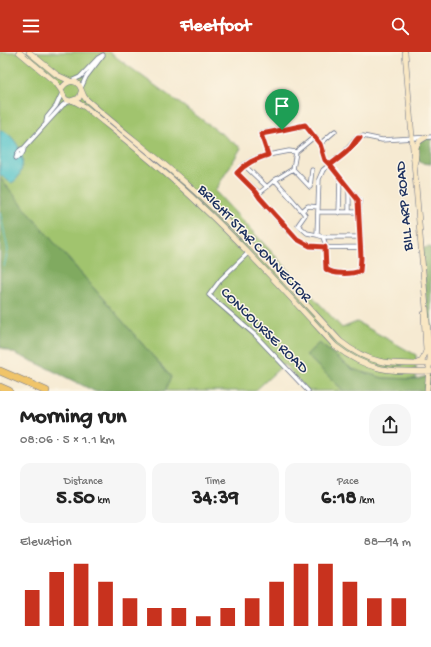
<!DOCTYPE html>
<html lang="en">
<head>
<meta charset="utf-8">
<style>
  body { margin:0; font-family:"Gochi Hand",sans-serif; background:#f6f6f6; color:#222; height:100vh; display:flex; flex-direction:column; font-size:15px; white-space:nowrap }
  * { box-sizing:border-box; margin:0 }
  p { font-size:13px; color:#767676 }
  .icon { flex:none; width:22px; height:22px; fill:none; stroke:currentColor; stroke-width:2; stroke-linecap:round; stroke-linejoin:round }
  .map { position:relative; height:339px; overflow:hidden }
  .side { display:flex; flex-direction:column; background:#fff; flex:1 }
  .side>* { flex:none }
  .pin { position:absolute; display:grid; place-items:center; width:34px; height:34px; color:#fff; margin:-41px -17px; border-radius:50% 50% 50% 0; rotate:-45deg; box-shadow:0 0 4px #0007 }
  .pin .icon { rotate:45deg }
  .round { display:grid; place-items:center; flex:none; width:42px; height:42px; border-radius:16px; background:#f6f6f6 }
  .head { display:flex; align-items:center; justify-content:space-between; height:68px; padding:0 20px }
  h1 { font-size:22px; font-weight:700; line-height:30px }
  .figures { display:grid; grid-template-columns:repeat(3,1fr); gap:6px; height:68px; padding:4px 20px }
  .figures div { display:grid; align-content:center; border-radius:10px; background:#f6f6f6; text-align:center }
  .figures b { font-size:20px; font-weight:700 }
  .figures small { font-size:11px; font-weight:400 }
  .figures p { font-size:11px }
  .chart { height:112px; padding:8px 20px }
  .chart p { display:flex; justify-content:space-between }
  .chart svg { width:100%; height:72px; margin-top:4px; stroke:#c8321e; stroke-width:6 }
  header { display:flex; justify-content:space-between; align-items:center; height:52px; padding:0 20px; background:#c8321e; color:#fff; font-size:18px; font-weight:700 }
  .map>svg:first-child { display:block }
  .green { fill:#a1c46e; stroke:#5e7a66 }
  .forest { fill:#80aa61; stroke:#4e6c60 }
  .water { fill:#56c4ca; stroke:#387a94 }
  .lines { fill:none; stroke-linecap:round; stroke-linejoin:round }
  .stream { stroke:#56c4ca; stroke-width:1 }
  .street-casing { stroke:#687087; stroke-width:5 }
  .secondary-casing { stroke:#687087; stroke-width:6 }
  .highway-casing { stroke:#687087; stroke-width:8 }
  .street { stroke:#fff; stroke-width:3.5 }
  .secondary { stroke:#f9e7c3; stroke-width:5 }
  .highway { stroke:#f0c469; stroke-width:7 }
  .route-casing { stroke:#fff; stroke-width:8 }
  .route { stroke:#c8321e; stroke-width:5 }
  .labels { text-anchor:middle; dominant-baseline:central; stroke-width:3; stroke-linejoin:round; paint-order:stroke }
  .street-label { font-size:15px; fill:#1b2f5e; stroke:#fcf5e5 }
</style>
</head>
<body>
<header><svg class="icon" aria-label="menu" viewBox="0 0 24 24"><path d="M4 6h16M4 12h16M4 18h16"/></svg>Fleetfoot<svg class="icon" aria-label="search" viewBox="0 0 24 24"><circle cx="10" cy="10" r="6"/><path d="M15 15l6 6"/></svg></header>
<div class="map">
<svg width="431" height="339" viewBox="0 0 431 339">
  <rect width="100%" height="100%" fill="#fcf5e5"/>
  <filter id="ink" filterUnits="userSpaceOnUse"><feTurbulence type="fractalNoise" baseFrequency=".025" numOctaves="2"/><feDisplacementMap in="SourceGraphic" scale="8" xChannelSelector="R" yChannelSelector="G"/><feConvolveMatrix kernelMatrix="1 2 1 2 8 2 1 2 1" color-interpolation-filters="sRGB"/></filter>
  <filter id="wash" filterUnits="userSpaceOnUse"><feTurbulence type="fractalNoise" baseFrequency=".012" numOctaves="4" result="noise"/><feDisplacementMap in="SourceGraphic" scale="16" xChannelSelector="R" yChannelSelector="G"/><feGaussianBlur stdDeviation="0.9" result="paint"/><feColorMatrix in="noise" values="0 0 0 0 0 0 0 0 0 0 0 0 0 0 0 0 0 1.4 0 .05"/><feComposite in="paint" operator="in"/></filter>
  <g filter="url(#wash)">
    <rect width="100%" height="100%" fill="#f6ead2"/>
    <path class="green" d="M0,0h109l132,96 -26,43 127,137 15,-6 59,33v24l-33,-1 -31,-9 -33,-26 -13,12 38,36h-36l-24,-27 -29,27h-90l6,-14 -132,-152 -39,-47z"/>
    <path class="forest" d="M431,85v27l-10,-1 -4,-4 1,-18z
      M0,126l39,47 132,152 -6,14h-71l-53,-26 -41,-18z
      M431,195v112l-10,-111z
      M319,291l33,26 31,9 33,1 15,-4 -2,16h-85l-38,-36z"/>
    <path class="water" d="M0,78c9,1 18,14 21,22 4,10 0,28 -10,31l-11,-8z"/>
    <g class="lines">
      <path class="stream" d="M0,160l8,38 -5,21"/>
    </g>
  </g>
  <g filter="url(#ink)">
    <g class="lines">
      <g class="street-casing">
        <path id="street" d="M71,29l9,-4 18,-19 5,-3 -17,22 -5,11
          M46,70l1,-5 9,-11 6,-13
          M320,92l15,-13
          M24,96c0,4 -3,9 -8,10 1,-5 4,-9 8,-10l39,-43 7,-4
          M268,103l21,-4 7,1
          M244,113l-7,8 20,18 3,7c11,12 35,45 51,48 16,3 33,1 50,1
          M275,128l18,-11
          M310,135l-17,-18 3,-17 18,-15
          M310,135l2,-17
          M258,142l9,-7
          M318,155l-10,-1 -6,5 -27,-31 -8,7 -23,-22 8,-5 16,-5 -7,-22 44,-8 15,19 5,16 34,40 2,58 -1,13c-8,3 -27,4 -34,-2l-1,-26 -2,-6 -6,-2 2,-56 4,-9 21,-17 13,-15 6,-2 19,4 49,-3
          M302,159l3,4 -7,10 9,8 10,2
          M318,160h41
          M349,160v-22
          M339,161l1,-35
          M323,185h37
          M248,201l-27,26 -12,16 46,40 53,56"/>
      </g>
      <g class="secondary-casing">
        <path id="secondary" d="M19,0l37,31 5,7
          M29,0l28,23 13,6
          M405,0l25,305 -3,34
          M81,40l-2,6 -9,3 -5,-2 -4,-9c3,-7 12,-12 18,-5 3,4 3,10 7,14 33,30 69,56 102,86 55,48 103,103 152,156 31,25 53,23 91,23
          M74,49l11,6c39,32 78,62 114,97 48,45 92,94 136,142 33,26 57,26 96,25
          M414,113c6,-14 -5,-19 12,-28
          M417,311l5,-2 4,-10 -2,-37"/>
      </g>
      <g class="highway-casing">
        <path id="highway" d="M0,319l46,20
          M0,335l9,4"/>
      </g>
      <use href="#street" class="street"/>
      <use href="#secondary" class="secondary"/>
      <use href="#highway" class="highway"/>
    </g>
  </g>
  <g class="lines" filter="url(#ink)">
    <g class="route-casing">
      <path id="route" d="M282,78l-21,4 7,21c-13,4 -22,8 -31,18l19,19 4,6 37,41 13,7 15,1 1,22c7,6 26,5 34,2l1,-13 -3,-58 -28,-35c6,-5 27,-21 30,-27h-2c-3,3 -4,5 -6,8 -5,8 -15,13 -22,19l-5,-5 -5,-16 -15,-19 -23,5"/>
    </g>
    <use href="#route" class="route"/>
  </g>
  <g class="labels">
    <g class="street-label">
      <text transform="translate(405 154) rotate(-95)">BILL ARP ROAD</text>
      <text transform="translate(254 192) rotate(46)">BRIGHT STAR CONNECTOR</text>
      <text transform="translate(264 279) rotate(44)">CONCOURSE ROAD</text>
    </g>
  </g>
</svg>
<div class="pin" style="left:282px;top:78px;background:#1e9e55"><svg class="icon" aria-label="arrive" viewBox="0 0 24 24"><path d="M6 21V4h12l-3 4 3 4H6"/></svg></div>
</div>
<section class="side">
<div class="head"><div><h1>Morning run</h1><p>08:06 · 5 × 1.1 km</p></div><a class="round"><svg class="icon" aria-label="share" viewBox="0 0 24 24"><path d="M12 15V3M7 8l5-5 5 5M5 13v7h14v-7"/></svg></a></div>
<div class="figures">
<div><p>Distance</p><b>5.50<small> km</small></b></div>
<div><p>Time</p><b>34:39</b></div>
<div><p>Pace</p><b>6:18<small> /km</small></b></div>
</div>
<div class="chart"><p><span>Elevation</span>88–94 m</p>
<svg viewBox="0 0 160 44" preserveAspectRatio="none"><path d="M5 44V22M15 44V11M25 44V6M35 44V17M45 44V27M55 44V33M65 44V33M75 44V38M85 44V33M95 44V27M105 44V17M115 44V6M125 44V6M135 44V17M145 44V27M155 44V27"/></svg>
</div>
</section>
</body>
</html>
